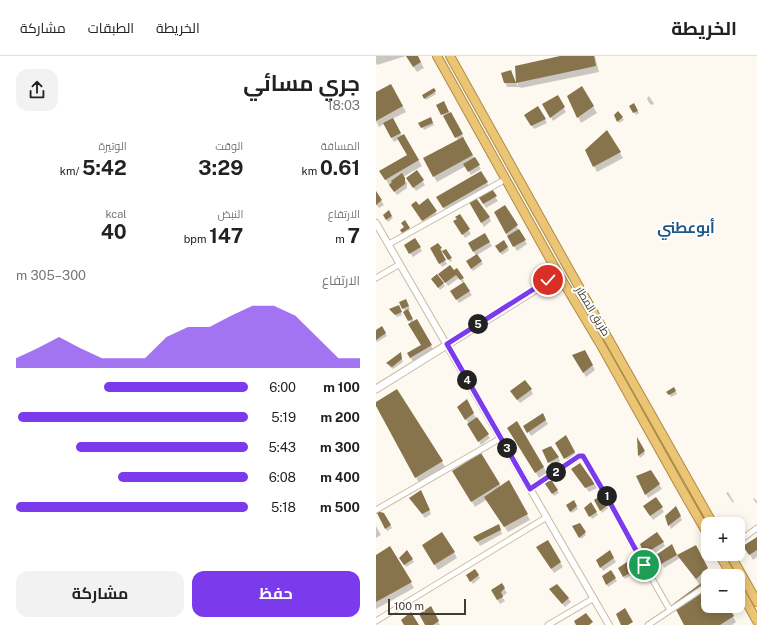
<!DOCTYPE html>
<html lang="ar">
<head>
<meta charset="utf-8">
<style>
  body { margin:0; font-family:"Public Sans",Cairo,sans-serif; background:#f2f2f2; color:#222; direction:rtl; height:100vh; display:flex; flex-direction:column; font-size:15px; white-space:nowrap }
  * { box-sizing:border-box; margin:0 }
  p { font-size:13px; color:#767676 }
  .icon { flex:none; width:22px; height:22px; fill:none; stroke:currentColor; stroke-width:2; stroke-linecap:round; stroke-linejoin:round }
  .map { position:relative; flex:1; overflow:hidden; direction:ltr }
  .side { display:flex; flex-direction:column; background:#fff; width:376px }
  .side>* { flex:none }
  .controls { position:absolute; left:325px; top:461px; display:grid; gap:8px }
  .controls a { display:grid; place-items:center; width:44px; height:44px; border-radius:8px; background:#fff; box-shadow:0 2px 10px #0003; font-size:20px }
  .scale { position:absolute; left:12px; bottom:10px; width:78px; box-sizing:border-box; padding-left:4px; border:2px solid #413c32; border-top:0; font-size:11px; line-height:14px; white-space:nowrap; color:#413c32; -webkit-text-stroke:3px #fff; paint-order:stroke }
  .pin { position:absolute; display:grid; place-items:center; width:34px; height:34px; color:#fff; margin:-17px; border:2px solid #fff; border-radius:50%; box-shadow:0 1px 4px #0007 }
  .km { position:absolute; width:20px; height:20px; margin:-10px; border-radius:50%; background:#222; color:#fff; font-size:11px; line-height:20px; text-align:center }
  .round { display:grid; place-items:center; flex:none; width:42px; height:42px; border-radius:12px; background:#f2f2f2 }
  .overview { display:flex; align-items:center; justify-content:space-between; height:68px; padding:0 16px }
  h1 { font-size:22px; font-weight:700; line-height:30px }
  .metrics { display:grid; grid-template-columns:repeat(3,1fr); gap:6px; height:68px; padding:4px 16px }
  .metrics div { display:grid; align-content:center }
  .metrics b { font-size:20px; font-weight:700 }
  .metrics small { font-size:11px; font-weight:400 }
  .metrics p { font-size:11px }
  .chart { height:112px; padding:8px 16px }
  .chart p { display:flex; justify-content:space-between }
  .chart svg { width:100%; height:72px; margin-top:4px; fill:#7c3aed; opacity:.7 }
  .cta { display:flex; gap:8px; margin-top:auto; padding:8px 16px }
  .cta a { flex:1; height:46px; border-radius:12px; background:#7c3aed; color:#fff; font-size:16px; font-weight:700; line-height:46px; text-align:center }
  .cta a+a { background:#f2f2f2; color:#222 }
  ul { padding:0 16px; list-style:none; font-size:13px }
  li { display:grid; grid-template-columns:64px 48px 1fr; align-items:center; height:30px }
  li i { height:10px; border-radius:5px; background:#7c3aed }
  header { display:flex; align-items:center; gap:24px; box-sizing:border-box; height:56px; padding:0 20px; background:#fff; border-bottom:1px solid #e0e0e0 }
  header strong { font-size:19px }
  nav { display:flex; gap:22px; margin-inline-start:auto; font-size:14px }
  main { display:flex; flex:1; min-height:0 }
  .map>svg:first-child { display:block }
  .shadow { fill:#0003 }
  .building { fill:#87744c }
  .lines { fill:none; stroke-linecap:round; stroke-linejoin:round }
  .minor-casing { stroke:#c6baa3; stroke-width:7 }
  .tertiary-casing { stroke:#c6baa3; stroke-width:8 }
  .secondary-casing { stroke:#c6baa3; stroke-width:9 }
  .trunk-casing { stroke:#ac8b46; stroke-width:10 }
  .minor { stroke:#fff; stroke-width:5 }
  .tertiary { stroke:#fff; stroke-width:6 }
  .secondary { stroke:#fff; stroke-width:7 }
  .trunk { stroke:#ebc474; stroke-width:8 }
  .route-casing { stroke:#fff; stroke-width:8 }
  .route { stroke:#7c3aed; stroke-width:5 }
  .labels { text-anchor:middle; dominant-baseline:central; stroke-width:4; stroke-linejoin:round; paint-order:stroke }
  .street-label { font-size:11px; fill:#413c32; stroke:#fff }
  .district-label { font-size:15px; font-weight:bold; fill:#1d5788; stroke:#fff }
</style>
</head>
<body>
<header>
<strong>الخريطة</strong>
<nav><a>الخريطة</a><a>الطبقات</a><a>مشاركة</a></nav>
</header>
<main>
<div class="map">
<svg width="381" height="569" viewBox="0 0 381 569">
  <rect width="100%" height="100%" fill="#fef9f0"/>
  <path class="shadow" d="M0,0h41l7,12 -7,4 -11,-16 -29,9 -1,-2z
    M189,0h30l4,16 -78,16 -1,-1h-13l-2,-5 7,-7 6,11 -2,-19z
    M14,29l16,27 -14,7 10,17h2l18,30 -19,11 4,6v5l-10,7 -7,-10h-1l-8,-14 27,-15 -9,-17 -5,3 -10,-18 -5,3 -3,-6v-27z
    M206,32l15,25 -16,10 -13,-26z
    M58,33l2,5 -10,6 -3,-5z
    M273,40l4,6 1,2 -3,1 -3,-4 -1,-3z
    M181,41l9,15 -13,9 -9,-16z
    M67,46l21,36 -1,1 11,19 7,11 -10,6 -5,-9 -29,16 -13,-23 34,-19 -21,-35z
    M258,48l5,9 -3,2 -6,-9z
    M162,51l9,16 -13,6 -9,-14z
    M242,57l6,7 -5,3 -4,-8z
    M54,62l4,7 -10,5 -4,-7z
    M231,76l16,26 -26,14 -3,-6z
    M41,116l8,13 -9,6 -6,-9z
    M105,116l9,16 -43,25 -9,-16z
    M115,134l7,11 -12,7 -7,-11z
    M0,137l8,12 -5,3 -3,-4z
    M52,144l10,16 -13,9 -10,-16z
    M94,147l19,14 2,4 -7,6z
    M129,151l22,37 -10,7 -11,-18z
    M12,156l5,6 -5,4 -4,-7z
    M84,160l11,18 -6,4 -10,-16 3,-2z
    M29,166l5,9 -6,4 -3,-5 5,-2z
    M108,178l8,12 -15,9 6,9 -10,7 -6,-9 9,-6 -7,-13z
    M39,183l7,12 -9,6 -8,-12z
    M128,185l5,9 -7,5 -5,-9z
    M62,188l5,8 3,-2 6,11 -2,1 -6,-10 -3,2 6,10 -5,3 -11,-18z
    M81,213l7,12 -1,1 9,13 -13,8 -5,-8 9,-11 -4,-6 -11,8 -6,-8z
    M61,219l8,11 -5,4 -6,-9z
    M31,247l3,6 -2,1 6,12 2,-2 18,31 -20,12 -6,-9 14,-8 -19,-38z
    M23,252l3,7 -5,2 -5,-6z
    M6,272l5,8 -10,6 -1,-1v-10z
    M209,296l10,18 -9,7 -12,-21z
    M25,300l2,6 -10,7 -4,-3 -1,-3z
    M298,332l3,6 -6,3 -3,-5z
    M155,334l2,4 -13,9 -7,-8z
    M90,345l10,17 14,20 -9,7 -22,-38z
    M0,347l66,59 3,5 -26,16z
    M166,358l6,10 -17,12 -6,-10z
    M141,367l30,50 -8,5 -30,-50z
    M190,381l11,19 -9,6 -12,-19z
    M262,385l7,13 -5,4 -1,-2z
    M168,395l14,6 2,4 -8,6z
    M105,398l20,33 8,-5 21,38 -22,12 -22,-32 -11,7 -21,-35z
    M204,408l15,21 2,3 -8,4 -14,-19z
    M275,416l11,17 -14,9 -11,-21z
    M169,426h7l7,11 -5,3z
    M352,436l6,10 -1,1 -7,-10z
    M47,439l8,19 -6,4 -12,-16z
    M279,442l9,14 -11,8 -7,-10z
    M378,442l3,3v3l-4,-5z
    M220,444l11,6 1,2 -6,5z
    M198,446l4,7 -6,4 -5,-7z
    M215,448l7,11 -6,4 -7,-11z
    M302,456l4,8 -11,9 -2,-4z
    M2,457l6,1 8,14 -5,3z
    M203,468l7,11 -5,4 -7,-13z
    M0,470l5,9 -5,3z
    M125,474l1,4 -22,12 -6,-9z
    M381,482v19l-4,3 -8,-14z
    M172,486l15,25 -9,6 -14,-21z
    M287,486l2,4 -17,12 -7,-14z
    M47,490l31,6 3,6 -19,12z
    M295,490l6,10 18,-9 15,27 -8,8 1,1 5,-4v27h19l9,16 -4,3h-47l15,-40 -20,-27 -16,10 -6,-13z
    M14,492l24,40 -38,21v-52z
    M31,496l7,10 -8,5 -5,-9z
    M234,496l6,10 -13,9 -6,-11z
    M251,507l6,11 -8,5 -6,-11z
    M99,514l5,8 -7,6 -6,-9z
    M234,516l7,9 -9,6 -5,-11z
    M126,529l5,8 -5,4 3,4 -5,3 -6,-10z
    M174,533l18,9 3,4 -6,5z
    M54,552l10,17h-14z"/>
  <path class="building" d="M30,0h12l3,6 -8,5z
    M184,0h34l2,10 -80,17 -1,-17z
    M135,14l5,13h-12l-3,-10z
    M15,28l12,22 -27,15v-29z
    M206,30l12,20 -17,12 -10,-22z
    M58,32l2,3 -12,8 -2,-4z
    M182,39l7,12 -15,11 -8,-14z
    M68,45l5,11 -8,3 -5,-10z
    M258,47l4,8 -5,2 -4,-7z
    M162,50l8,13 -15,7 -7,-11z
    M242,55l5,6 -6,5 -3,-7z
    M75,56l12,22 -8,4 -12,-22z
    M55,61l2,6 -12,5 -3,-5z
    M17,62l8,15 -10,5 -8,-15z
    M231,74l14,22 -28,15 -8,-17z
    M28,78l15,26 -34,20 -6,-9 28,-16 -10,-17z
    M87,81l10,18 -40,22 -10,-19z
    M99,101l5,8 -12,7 -5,-8z
    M41,114l7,10 -11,8 -7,-10z
    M105,115l7,11 -45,26 -7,-11z
    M26,117l3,5v6l-11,8 -5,-7 3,-3 -1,-1z
    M116,133l5,7 -14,8 -5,-8z
    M0,135l6,9 -6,5z
    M52,142l9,13 -15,10 -11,-16 5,-4 3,4z
    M100,142l14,19 -9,6 -12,-21z
    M129,149l13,20 -12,9 -12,-22z
    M13,154l3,6 -6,4 -3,-5z
    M84,158l10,15 -8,6 -9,-14 4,-2 -2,-2z
    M29,164l5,8 -8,5 -2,-3 4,-3 -3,-4z
    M143,173l7,11 -13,7 -6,-11z
    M109,177l5,9 -17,10 -5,-9z
    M39,182l6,9 -12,7 -5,-9z
    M128,184l4,7 -8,6 -5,-7z
    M62,187l4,5 -2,1 6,11 -7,4 -9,-16z
    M70,193l6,9 -4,2 -6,-9z
    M101,198l5,7 -11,8 -5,-8z
    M74,209l4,5 3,-2 7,10 -4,2 -4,-5 -11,8 -7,-9z
    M61,218l7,9 -6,5 -7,-9z
    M88,226l6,9 -14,9 -6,-9z
    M30,243l3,7 -7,3 -3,-7z
    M23,249l3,7 -7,3 -6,-6z
    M32,253l5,10 -5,2 -5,-9z
    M41,263l15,26 -22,13 -3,-5 14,-8 -13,-21z
    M6,270l4,7 -10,7v-10z
    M209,294l8,15 -10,8 -11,-18z
    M25,296l1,7 -10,8 -6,-4z
    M149,324l7,9 -15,11 -7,-9z
    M298,331l2,4 -7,4 -3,-3z
    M21,333l46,72 -28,17 -39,-72v-4z
    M91,343l7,14 -9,7 -8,-13z
    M167,357l3,7 -19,13 -4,-7z
    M101,361l12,17 -11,8 -11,-18z
    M141,365l27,46 -9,6 -28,-45z
    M190,379l9,17 -11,7 -9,-16z
    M261,381l8,14 -7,5z
    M175,390l8,11 -11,6 -6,-13z
    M105,397l19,31 -29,18 -19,-31z
    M204,407l15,21 -10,4 -14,-19z
    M275,414l9,14 -15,11 -9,-19z
    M133,424l19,34 -24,13 -20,-30z
    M167,425h9l6,9 -6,4z
    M45,434l9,20 -8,4 -13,-16z
    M224,440l8,9 -8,6 -6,-11z
    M280,441l7,10 -13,9 -7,-10z
    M198,444l3,6 -7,6 -4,-7z
    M215,446l6,10 -8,5 -5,-9z
    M300,450l5,10 -13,10 -3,-10z
    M0,455l8,2 7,12 -6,4z
    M204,467l6,9 -7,6 -7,-12z
    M123,468l2,6 -24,12 -4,-5z
    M66,476l13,20 -21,13 -12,-20z
    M281,476l7,10 -20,12 -4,-10z
    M381,481v13l-8,5 -6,-9z
    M172,484l13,22 -10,7 -15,-22z
    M296,488l5,11 -16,9 -5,-9z
    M320,489l12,23 -12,11 -19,-24z
    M14,490l22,36 -36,20v-47z
    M31,494l6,9 -9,6 -5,-7z
    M234,494l4,8 -14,10 -4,-8z
    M251,506l6,9 -10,6 -5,-9z
    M99,513l4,6 -9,7 -4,-7z
    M235,514l5,8 -10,7 -4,-9z
    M332,522v28h20l6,10 -14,9h-36l-11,-21z
    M126,527l3,5 -4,4 2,5 -6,3 -6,-10z
    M181,528l12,14 -7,6 -13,-15z
    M55,550l8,15 -6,4h-8l-6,-11z
    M249,552l8,14 -5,3h-7l-5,-11z
    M35,556l8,13h-15l-3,-5z
    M210,557l7,9 -4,3h-13l-2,-4z"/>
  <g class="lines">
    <g class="minor-casing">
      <path id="minor" d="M13,188l117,-65
        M0,222l24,-14
        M154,433l49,-33h4c30,51 57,103 87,154
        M0,454l125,-72
        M362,486l19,-14
        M345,520l8,-5
        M0,565l171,-104
        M172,569l46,-27
        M272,569l60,-40"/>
    </g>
    <g class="tertiary-casing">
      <path id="tertiary" d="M0,167l233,402"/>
    </g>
    <g class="secondary-casing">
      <path id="secondary" d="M0,333l183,-114"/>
    </g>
    <g class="trunk-casing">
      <path id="trunk" d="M61,0l122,219 43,72 79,141 27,47
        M74,0l120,215 143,253
        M343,498l13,22
        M354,498l27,48
        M362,531l19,34"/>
    </g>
    <use href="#minor" class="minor"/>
    <use href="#tertiary" class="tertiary"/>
    <use href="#secondary" class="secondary"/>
    <use href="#trunk" class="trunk"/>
  </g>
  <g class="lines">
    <g class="route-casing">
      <path id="route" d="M172,224l-101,64 83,145 49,-33h4l25,43 36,66"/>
    </g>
    <use href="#route" class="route"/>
  </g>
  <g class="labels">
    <g class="street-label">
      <text transform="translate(217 255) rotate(59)">طريق المطار</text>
    </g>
    <g class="district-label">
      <text x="310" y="171">أبوعطني</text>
    </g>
  </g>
</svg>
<div class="controls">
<a>+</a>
<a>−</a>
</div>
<div class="scale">100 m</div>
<div class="pin" style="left:268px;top:509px;background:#1e9e55"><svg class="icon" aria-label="arrive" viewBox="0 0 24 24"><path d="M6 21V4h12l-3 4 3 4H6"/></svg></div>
<div class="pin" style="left:172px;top:224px;background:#d93025"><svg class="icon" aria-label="check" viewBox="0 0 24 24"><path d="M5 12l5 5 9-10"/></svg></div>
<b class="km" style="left:231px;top:440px">1</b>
<b class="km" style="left:180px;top:416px">2</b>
<b class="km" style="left:131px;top:392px">3</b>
<b class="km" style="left:91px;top:324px">4</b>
<b class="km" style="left:102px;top:268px">5</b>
</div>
<section class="side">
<div class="overview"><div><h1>جري مسائي</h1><p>18:03</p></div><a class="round"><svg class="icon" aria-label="share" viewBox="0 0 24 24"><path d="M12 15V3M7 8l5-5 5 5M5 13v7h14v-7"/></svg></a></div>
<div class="metrics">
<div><p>المسافة</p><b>0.61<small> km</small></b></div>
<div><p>الوقت</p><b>3:29</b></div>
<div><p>الوتيرة</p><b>5:42<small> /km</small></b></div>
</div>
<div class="metrics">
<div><p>الارتفاع</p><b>7<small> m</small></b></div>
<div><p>النبض</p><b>147<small> bpm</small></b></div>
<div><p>kcal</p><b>40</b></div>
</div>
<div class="chart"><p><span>الارتفاع</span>300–305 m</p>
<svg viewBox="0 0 160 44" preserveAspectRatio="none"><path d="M0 44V38L10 32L20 25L30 32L40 38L50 38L60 38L70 25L80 19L90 19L100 12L110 6L120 6L130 12L140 25L150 38L160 38V44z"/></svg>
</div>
<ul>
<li><b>100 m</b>6:00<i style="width:62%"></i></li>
<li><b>200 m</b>5:19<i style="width:99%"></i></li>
<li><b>300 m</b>5:43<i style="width:74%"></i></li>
<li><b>400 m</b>6:08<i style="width:56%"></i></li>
<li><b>500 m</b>5:18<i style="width:100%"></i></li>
</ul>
<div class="cta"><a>حفظ</a><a>مشاركة</a></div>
</section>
</main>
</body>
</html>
